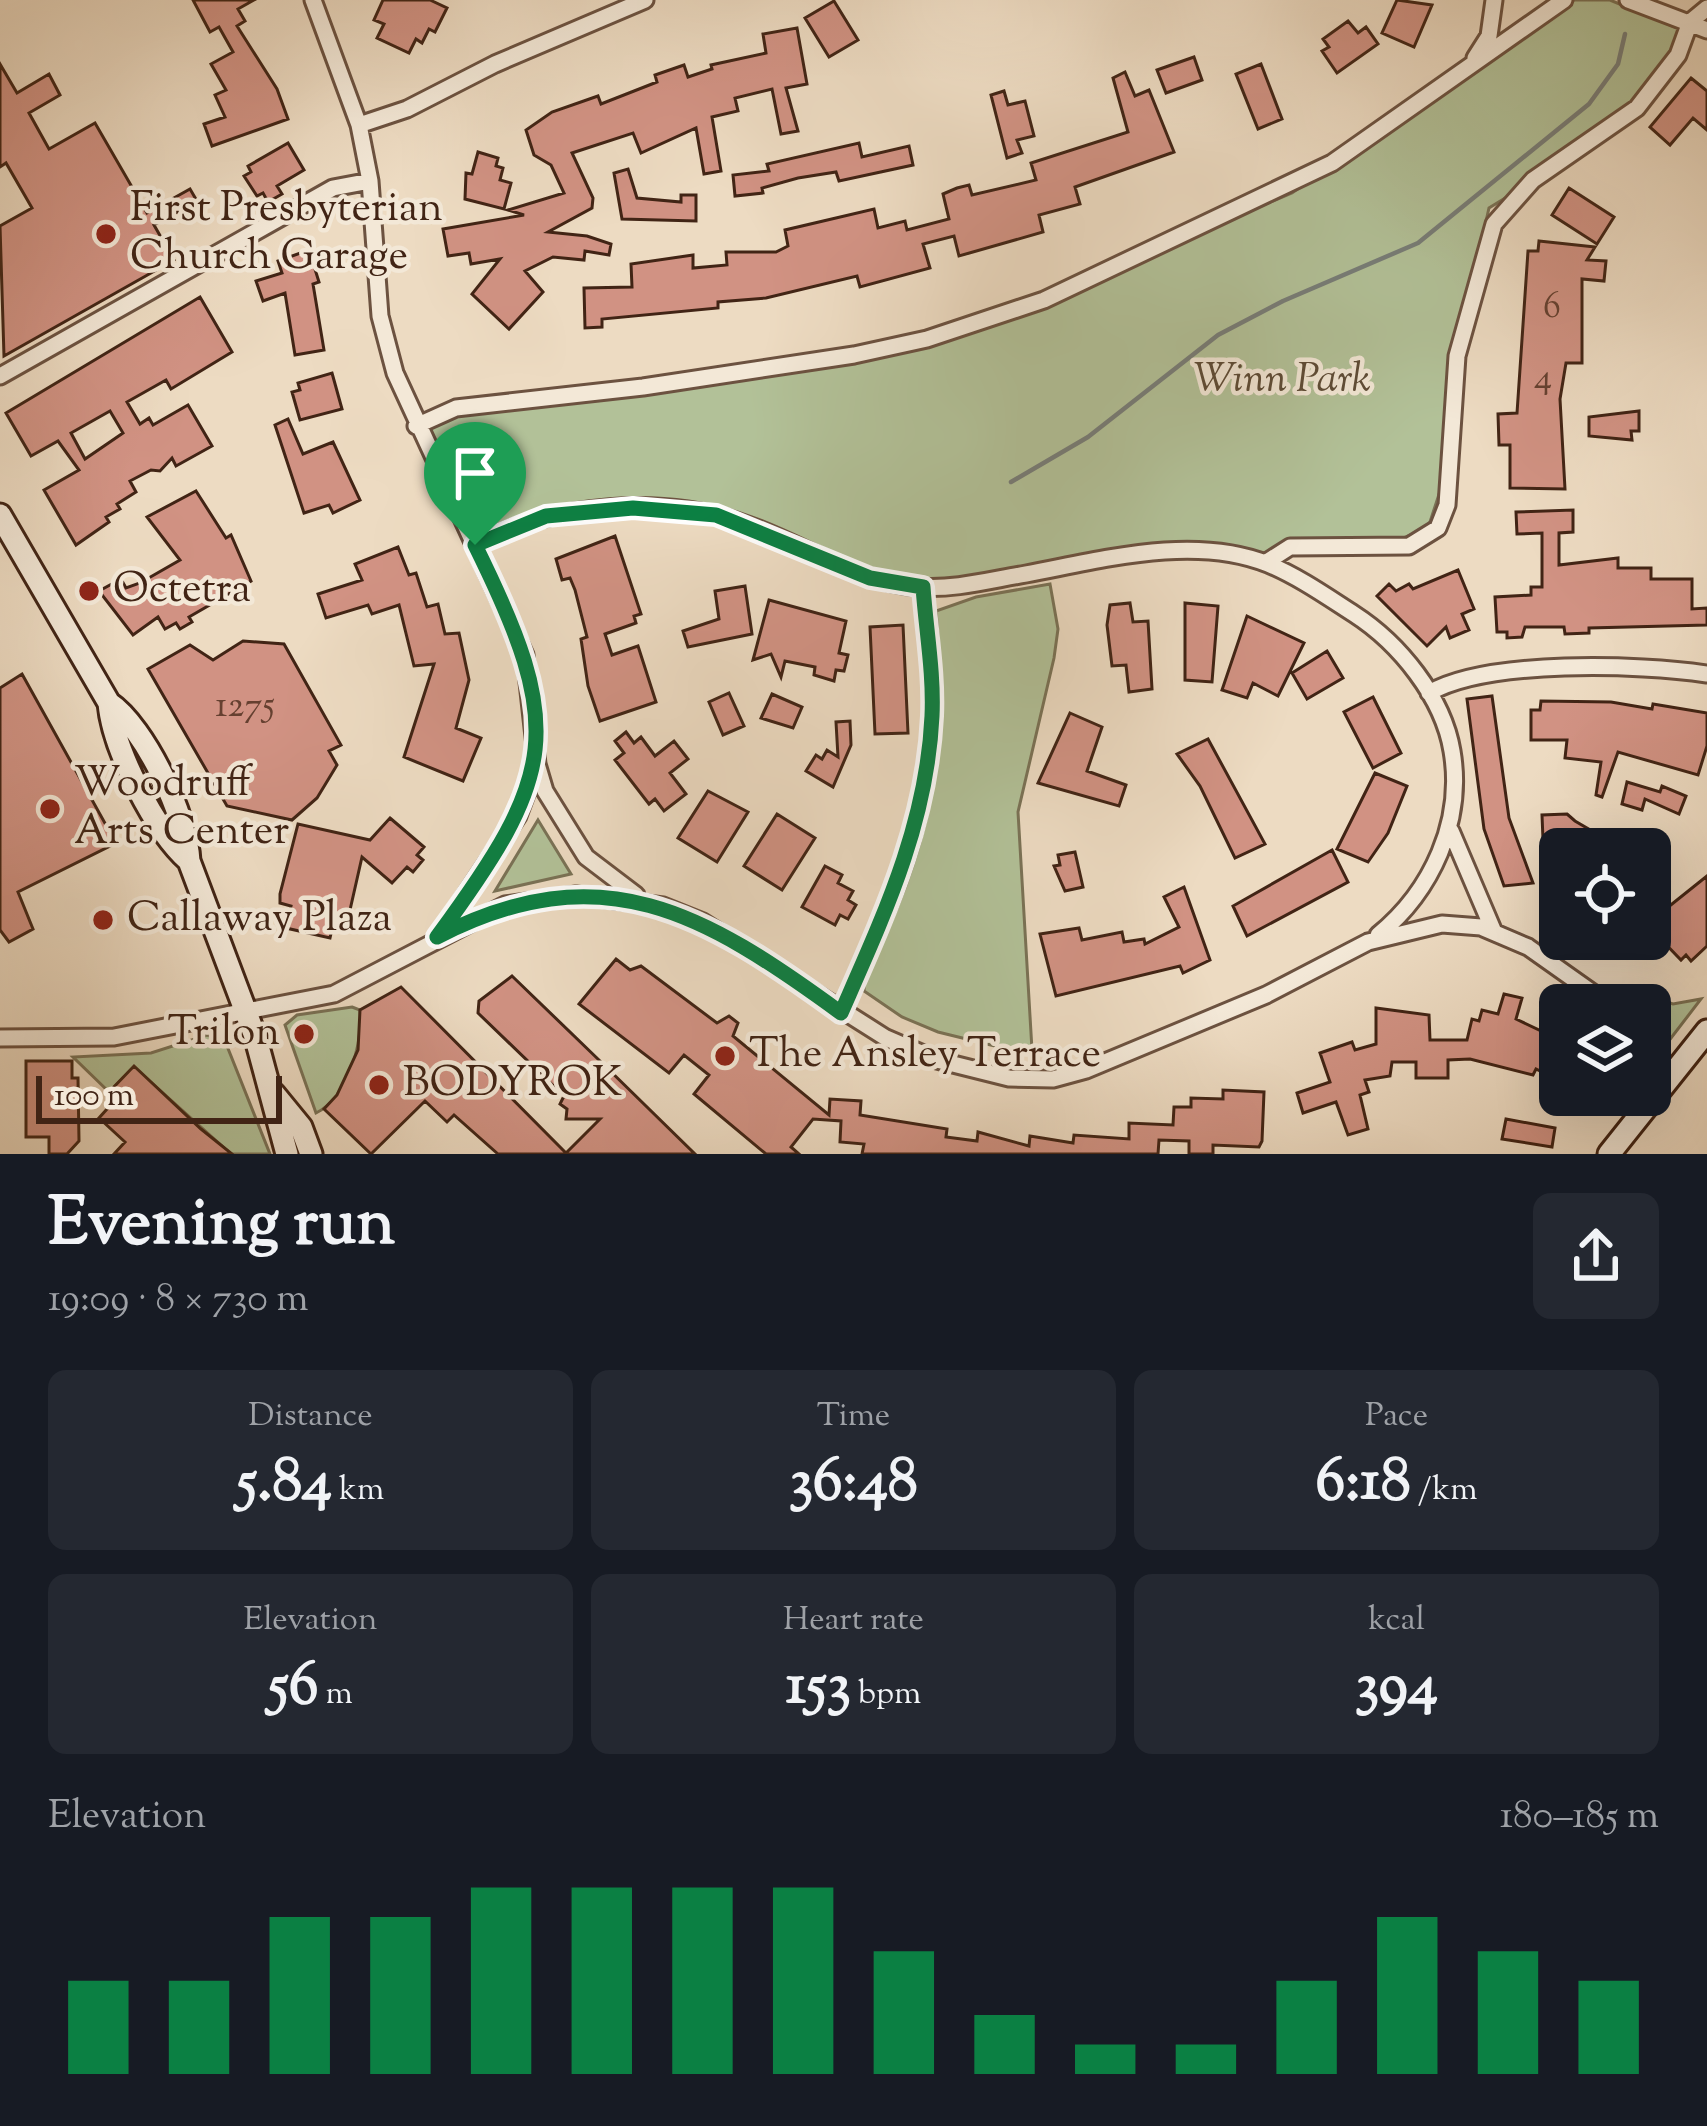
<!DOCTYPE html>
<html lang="en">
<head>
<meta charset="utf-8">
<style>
  body { margin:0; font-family:"Sorts Mill Goudy",serif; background:#242831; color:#f1f3f6; height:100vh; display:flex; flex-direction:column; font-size:45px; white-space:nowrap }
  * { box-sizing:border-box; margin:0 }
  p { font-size:39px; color:#9ea1a6 }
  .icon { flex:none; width:66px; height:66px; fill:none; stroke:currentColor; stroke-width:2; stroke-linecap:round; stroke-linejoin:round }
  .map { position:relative; height:1154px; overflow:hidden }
  .panel { display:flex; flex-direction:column; background:#171b24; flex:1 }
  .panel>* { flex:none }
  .tools { position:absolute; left:1539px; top:828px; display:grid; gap:24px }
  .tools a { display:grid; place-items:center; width:132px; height:132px; border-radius:18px; background:#171b24; box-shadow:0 12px 48px #0002; font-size:60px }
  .scale { position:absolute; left:36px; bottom:30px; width:246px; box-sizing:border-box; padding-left:12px; border:6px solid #412415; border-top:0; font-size:33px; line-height:42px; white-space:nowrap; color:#412415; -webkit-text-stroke:9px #f3e8d7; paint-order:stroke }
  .pin { position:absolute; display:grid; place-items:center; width:102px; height:102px; color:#fff; margin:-123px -51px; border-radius:50% 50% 50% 0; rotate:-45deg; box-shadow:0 0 12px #0007 }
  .pin .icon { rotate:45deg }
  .round { display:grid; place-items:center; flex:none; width:126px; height:126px; border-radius:18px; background:#242831 }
  .overview { display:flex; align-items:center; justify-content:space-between; height:204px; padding:0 48px }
  h1 { font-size:66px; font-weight:700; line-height:90px }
  .metrics { display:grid; grid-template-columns:repeat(3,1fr); gap:18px; height:204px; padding:12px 48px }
  .metrics div { display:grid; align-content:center; border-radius:18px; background:#242831; text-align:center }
  .metrics b { font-size:60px; font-weight:700 }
  .metrics small { font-size:33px; font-weight:400 }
  .metrics p { font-size:33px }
  .chart { height:336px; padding:24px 48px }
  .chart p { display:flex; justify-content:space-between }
  .chart svg { width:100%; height:216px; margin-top:12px; stroke:#0b8043; stroke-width:6 }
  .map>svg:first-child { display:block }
  .green { fill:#b2c198; stroke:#7a7256; stroke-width:3 }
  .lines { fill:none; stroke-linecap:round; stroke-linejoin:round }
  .stream { stroke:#777d78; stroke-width:4.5 }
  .building { fill:#d19283; stroke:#412415; stroke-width:3; fill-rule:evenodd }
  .minor-casing { stroke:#6c5240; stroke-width:21 }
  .secondary-casing { stroke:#412415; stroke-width:27 }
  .minor { stroke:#f3e8d7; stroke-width:15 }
  .secondary { stroke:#f3e8d7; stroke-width:21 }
  .route-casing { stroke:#fff; stroke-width:24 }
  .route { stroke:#0b8043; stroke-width:15 }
  .poi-dot { fill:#8f2418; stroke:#f3e8d7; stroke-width:4.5 }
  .labels { text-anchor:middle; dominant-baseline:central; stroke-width:9; stroke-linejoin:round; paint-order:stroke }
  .number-label { font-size:36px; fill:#654030 }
  .poi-label { font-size:42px; fill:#412415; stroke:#f3e8d7; text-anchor:start }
  .park-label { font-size:42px; font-style:italic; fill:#5d4b36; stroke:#f3e8d7 }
</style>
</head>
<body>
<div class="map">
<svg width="1707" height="1154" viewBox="0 0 1707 1154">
  <rect width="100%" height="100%" fill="#eddbc2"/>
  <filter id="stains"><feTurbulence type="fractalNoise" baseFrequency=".00167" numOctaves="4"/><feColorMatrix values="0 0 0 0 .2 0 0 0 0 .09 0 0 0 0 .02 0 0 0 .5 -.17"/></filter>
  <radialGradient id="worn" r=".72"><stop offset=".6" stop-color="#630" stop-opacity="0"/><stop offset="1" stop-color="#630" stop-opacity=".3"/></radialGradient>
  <path class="green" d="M1558,0h52l77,32 -53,87 -145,89 -33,147 -10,118 -18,55 -49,20 -239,10 -221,29 -234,-75 -111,8 -109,20 -46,-111 37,-17 446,-64 178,-65 212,-90 157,-108z
    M1050,584l8,45 -4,29 -36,154 14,238 -17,1 -77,-19 -36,-15 -38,-26v-12c67,-131 85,-221 72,-368l40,-14z
    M538,820l33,54 -76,17z
    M1641,994l32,10 28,-5 -40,52 -11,-19v-27h-18z
    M352,1007l8,3c3,35 -13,88 -44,103l-31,-88 12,-10z
    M207,1035l18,6 45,113h-39l-97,-87 -25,25 -36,-35 78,-4z"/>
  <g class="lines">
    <path class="stream" d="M1011,482l77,-45 130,-102 65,-34 135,-58 171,-139 29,-40 7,-30"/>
  </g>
  <path class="building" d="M193,0h61l-16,9 7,12 -8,5 40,63 11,30 -76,27 -8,-22 21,-7 -10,-22 11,-5 -15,-26 22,-12 -14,-25 -9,5z
    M383,0h47l17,8 -12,24 -6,-3 -7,14 -6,-4 -7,14 -32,-15 7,-14 -10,-4z
    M1397,0l35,5 -18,42 -32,-14z
    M834,1l24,39 -29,17 -24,-39z
    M1348,21l10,12 8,-6 12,17 -41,29 -15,-22 7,-4 -6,-8z
    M797,28l10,56 -21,4 12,43 -17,3 -9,-45 -37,9 3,13 -26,6 9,54 -17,3 -8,-46 -55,25 -8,-20 -61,20 21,45 -1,10 -44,24 39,4 24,8 -2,11 -24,-4 -1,9 -31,-3 -28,14 18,21 -34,37 -37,-35 28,-35 -29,5 -2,-11 -21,3 -5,-27 81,-14 -16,-5 56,-17 -13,-28 -17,-10 -8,-25 26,-18 46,-16 3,8 56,-22 -2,-7 29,-10 4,12 24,-8 -1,-4 55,-12 -3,-19z
    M1194,57l8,23 -36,13 -9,-23z
    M0,64l17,29 32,-19 11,21 -31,18 20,36 46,-26 52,90 43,-24 7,12 -43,24 20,35 -170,96 -4,-130 32,-18 -26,-45 -6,4z
    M1261,64l21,55 -24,10 -22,-55z
    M1125,72l10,24 14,-6 25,62 -99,35 5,17 -41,11 4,17 -84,24 -5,-20 -31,8 7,24 -70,19 -3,-11 -91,22 -48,4v6l-116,11v8l-17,1 -1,-40 48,-1 -1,-23 62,-9v13l34,-3 -1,-13h50l12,-6 -3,-16 89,-21 4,19 27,-7 2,9 42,-11 -6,-25 14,-6 12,-3 3,10 64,-15 -5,-17 97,-31 -15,-54z
    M1691,78l16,13v39l-14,-12 -23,27 -20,-18z
    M1004,91l4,14 17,-4 9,35 -17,4 5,13 -15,5 -16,-63z
    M288,143l16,27 -27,16 5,8 -14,8 -5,-9 -6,3 -13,-20 7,-4 -3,-6z
    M859,143l3,14 47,-11 4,19 -74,16 -3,-9 -38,6 -36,10 1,5 -28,3 -2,-21 36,-4 -2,-7z
    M478,152l20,6 -2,8 7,2 -3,12 11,3 -7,26 -39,-10 1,-26 6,1z
    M628,169l9,29 44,4v-7h15v26l-74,-2 -8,-46z
    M1569,188l45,29 -17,27 -45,-29z
    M1539,241l56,6 -8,13 19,1 -2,20 -22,-2v84h-16l-6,36 5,90 -55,-1v-43h-11l-1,-31 19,-1 11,-162h10z
    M309,250l10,32 -6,2 11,66 -29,5 -10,-62 -22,8 -7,-20 26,-8 -4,-12z
    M200,297l32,55 -61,37 -5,-9 -39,22 13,22 9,-6 4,7 35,-20 24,41 -36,20 -4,-8 -12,13 -9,-1 -21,11 6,11 -19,12 3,5 -14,8 3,5 -33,23 -32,-55 35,-20 -21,-29 -27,15 -25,-43zM110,411l13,22 -38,26 -14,-26z
    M332,373l10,36 -42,11 -8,-28 8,-2 -2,-7z
    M1639,411v20h-8l1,9 -43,-4v-19z
    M288,419l15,35 30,-12 27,58 -27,13 -4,-8 -25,8 -29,-88z
    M196,491l30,47 5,-3 20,46 -62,36 3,5 -12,7 -4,-6 -11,6 -7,-12 -25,18 -34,-44 22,-12 5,9 14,-5 40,-23 -33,-43z
    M1573,510v22l-14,1v32l59,-7v10h33v11h41v30l15,-1v17l-118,3v5l-24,1 -1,-7h-39l-3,10 -15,1v-6h-10l-2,-35 36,-2v-8h11v-54l-25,1 -1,-22z
    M615,536l26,78 -7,2 2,7 -31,11 7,21 26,-9 18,56 -56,19 -12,-35 -7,-47 6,-2 -12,-47 -5,-12 -8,2 -6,-21z
    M398,547l11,28 7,-2 11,34 11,-3 7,30 14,-1 10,47 -13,48 25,10 -18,43 -59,-24 30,-93 -20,2 -15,-61 -27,9 -4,-9 -42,13 -8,-24 44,-14 -7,-16z
    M1458,570l16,39 -12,5 7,16 -19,8 -4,-11 -19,19 -50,-50 12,-12 7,7 13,-7 4,5z
    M745,586l7,48 -64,13 -5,-16 36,-12 -4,-28z
    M769,600l77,21 -7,32 9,2 -4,16 -8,-1 -2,11 -20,-6 1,-8 -30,-6 -4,16 -10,-23 -18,6z
    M1130,603l3,19 15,-1 4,68 -23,3 -3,-27 -14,1 -5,-41 3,-20z
    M1185,603l33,3 -6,76 -27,-2z
    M1247,616l57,27 -26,53 -25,-13 -6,15 -25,-8z
    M903,625l5,108 -33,1 -5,-107z
    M243,641l41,3 57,101 -12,6 8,14 -20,33 -25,22 -65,-14 -79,-137 42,-24 23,15z
    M1327,651l16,27 -36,21 -15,-26z
    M22,674l94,169 -98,49 15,37 -24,13 -9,-12v-242z
    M729,693l15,33 -21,9 -14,-33z
    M772,694l30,13 -9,21 -32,-10z
    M1492,696l17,122 24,65 -29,3 -20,-57 -17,-130z
    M1373,697l28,56 -28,15 -29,-56z
    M1541,701l70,1 41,7 1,-5 54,9v33l-9,29 -80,-23 -16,45 -6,-2 5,-33 -36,-4 2,-18h-36v-30h9z
    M1070,713l32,14 -15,44 39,14 -7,21 -81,-23z
    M850,721l1,24 -18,42 -27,-16 10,-16 6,4 5,-9 11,7 -2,-35z
    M626,732l8,11 7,-6 14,19 19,-15 14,18 -18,14 16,21 -22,17 -9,-12 -6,5 -34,-44 9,-7 -9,-12z
    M1208,739l57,105 -30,14 -35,-72 -23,-32z
    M1375,773l32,13 -19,47 -20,29 -31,-13z
    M1627,782l33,10 2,-6 24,10 -7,18 -34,-15 -3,11 -20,-6z
    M708,791l40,21 -31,50 -39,-24z
    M777,814l38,24 -33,52 -38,-24z
    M1567,814l8,7 48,28h-63v14l-16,1 -2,-49z
    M390,818l34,29 -7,8 6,5 -10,12 -6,-5 -15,16 -30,-26 -12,53 -5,8 -10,-2 -5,22 -44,-10 5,-22 -11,-3v-9l18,-70 72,16z
    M1332,850l16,32 -101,54 -14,-30z
    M1075,852l8,35 -18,4 -11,-25 6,-1 -2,-10z
    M825,866l17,9 -4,8 15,8 -5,9 8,5 -8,14 -8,-4 -5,10 -33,-18z
    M1707,876v70l-16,15 -5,-6 -5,5 -29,-30 5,-4 -5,-6z
    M1184,887l26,73 -27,13 -3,-7 -124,30 -16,-62 39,-6 3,12 40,-8 2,10 20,-3 1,5 34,-17 -15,-30z
    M616,959l14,11 11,-4 76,57 12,-7 9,7 -5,13 96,79 1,-16 31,2 -1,14 87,14 -1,8 31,4 1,-9 51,14 1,-10 43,7 1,-8 55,4v-16l44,2 1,-18h17v-9l32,1v-9l41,2 -2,49 -3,6 -46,-2v9h-24v-13l-30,-1 -1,14h-296l2,-10 -24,-2 1,-21 -28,-2 -22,28 8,7h-33l-72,-60 15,-19 -25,-20 -15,18 -90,-69z
    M512,976l88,85 95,93h-197l-44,-39 -7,7 -22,-21 -54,53 -47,-45 13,-14 21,-45 2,-40 41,-23 165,166 34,-34h-34l1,-10 -7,-5 4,-8 -86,-83 1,-12z
    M1504,994l18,4 -6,21 44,21v41l-24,-12 -3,6 -63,-16 -22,1v18h-32v-16h-24l-2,14 -25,4 4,12 -9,3 8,34 -20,6 -12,-33 -33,11 -6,-20 33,-11 -10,-29 32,-11 3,8 21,-6v-36l53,7 1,25h37l5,-21 7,2 3,-11 16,4z
    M26,1061h46v17h6l1,63 -12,13h-18v-17h-23z
    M134,1066l67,63 31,25h-118l11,-12 -26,-24 17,-19 -7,-7z
    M1506,1119l49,9 -3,19 -50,-8z"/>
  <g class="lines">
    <g class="minor-casing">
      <path id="minor" d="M313,0l46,125 11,56 10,135 15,57 130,282 12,109 8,27 41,66 50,38
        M1628,0l79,30
        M1475,58l14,-22 5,-36
        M359,125l48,-16 88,-45 150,-64
        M0,376l333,-188 37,-7
        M416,426l40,-18 187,-21 211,-32 73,-16 117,-39 288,-137 232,-163
        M475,545c79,-42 188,-51 273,-20 57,20 108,57 170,62 36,3 72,-7 108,-13 75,-14 167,-40 242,-10 31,13 58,32 86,50 45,29 89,83 98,137 12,70 -20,140 -74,184
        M1265,563l25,-16 119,-1 29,-18 9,-23 10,-149 37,-132 39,-44 104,-72 41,-53 12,-33 17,-14
        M1429,693c58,-34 211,-29 278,-19
        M1451,831l43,101
        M441,932l77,-116 18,-49
        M841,1013c43,-98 85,-189 91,-297 2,-43 -6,-86 -9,-129
        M0,1038l114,-1 220,-43 171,-89 71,-10 87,11 40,16 183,116 51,22 72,18 44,1 33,-9 180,-75 102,-53 74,-18 39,3 47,20 82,58
        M1650,1045l19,31"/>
    </g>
    <g class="secondary-casing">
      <path id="secondary" d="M0,515l109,188c4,46 46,128 80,158
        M109,703c36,24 78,114 80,158l67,178 31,115
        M274,1094l27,33 10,27
        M1609,1154l98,-123"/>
    </g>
    <use href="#minor" class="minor"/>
    <use href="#secondary" class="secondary"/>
  </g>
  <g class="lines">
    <g class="route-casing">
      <path id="route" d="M633,508l83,7 154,63 53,9c3,43 11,86 9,129 -5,108 -48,199 -91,297 -137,-100 -239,-161 -404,-76 120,-163 129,-208 38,-392l71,-29z"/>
    </g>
    <use href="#route" class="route"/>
  </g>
  <g class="poi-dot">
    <circle cx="106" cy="234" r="12"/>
    <circle cx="89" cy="591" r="12"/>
    <circle cx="50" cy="809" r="12"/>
    <circle cx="103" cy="920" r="12"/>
    <circle cx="304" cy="1034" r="12"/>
    <circle cx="725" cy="1056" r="12"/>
    <circle cx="379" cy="1085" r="12"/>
  </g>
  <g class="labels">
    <g class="number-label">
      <text x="1552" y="308">6</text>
      <text x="1543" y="379">4</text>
      <text x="245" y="707">1275</text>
    </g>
    <g class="poi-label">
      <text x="130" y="210">First Presbyterian<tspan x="130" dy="48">Church Garage</tspan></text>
      <text x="113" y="591">Octetra</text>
      <text x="74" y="785">Woodruff<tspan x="74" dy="48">Arts Center</tspan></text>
      <text x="127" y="920">Callaway Plaza</text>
      <text x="280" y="1034" text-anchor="end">Trilon</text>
      <text x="749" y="1056">The Ansley Terrace</text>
      <text x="403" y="1085">BODYROK</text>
    </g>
    <g class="park-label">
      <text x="1282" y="381">Winn Park</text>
    </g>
  </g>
  <rect width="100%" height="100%" filter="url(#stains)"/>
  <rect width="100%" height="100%" fill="url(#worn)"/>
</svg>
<div class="tools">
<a><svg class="icon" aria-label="locate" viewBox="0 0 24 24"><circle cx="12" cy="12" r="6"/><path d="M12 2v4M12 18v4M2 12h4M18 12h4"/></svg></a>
<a><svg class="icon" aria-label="layers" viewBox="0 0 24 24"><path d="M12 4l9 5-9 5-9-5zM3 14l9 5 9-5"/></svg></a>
</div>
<div class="scale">100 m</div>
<div class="pin" style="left:475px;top:545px;background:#1e9e55"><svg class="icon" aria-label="arrive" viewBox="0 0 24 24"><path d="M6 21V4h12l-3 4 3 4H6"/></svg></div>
</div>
<section class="panel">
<div class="overview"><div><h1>Evening run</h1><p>19:09 · 8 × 730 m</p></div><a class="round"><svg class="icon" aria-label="share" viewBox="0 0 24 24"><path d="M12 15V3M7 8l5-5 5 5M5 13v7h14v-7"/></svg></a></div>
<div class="metrics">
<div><p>Distance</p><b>5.84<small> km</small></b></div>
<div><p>Time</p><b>36:48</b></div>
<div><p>Pace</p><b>6:18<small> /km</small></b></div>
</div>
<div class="metrics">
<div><p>Elevation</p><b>56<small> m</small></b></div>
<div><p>Heart rate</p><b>153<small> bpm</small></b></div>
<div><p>kcal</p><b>394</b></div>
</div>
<div class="chart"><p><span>Elevation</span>180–185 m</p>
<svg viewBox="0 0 160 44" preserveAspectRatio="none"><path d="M5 44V25M15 44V25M25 44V12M35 44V12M45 44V6M55 44V6M65 44V6M75 44V6M85 44V19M95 44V32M105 44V38M115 44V38M125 44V25M135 44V12M145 44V19M155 44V25"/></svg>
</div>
</section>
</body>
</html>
